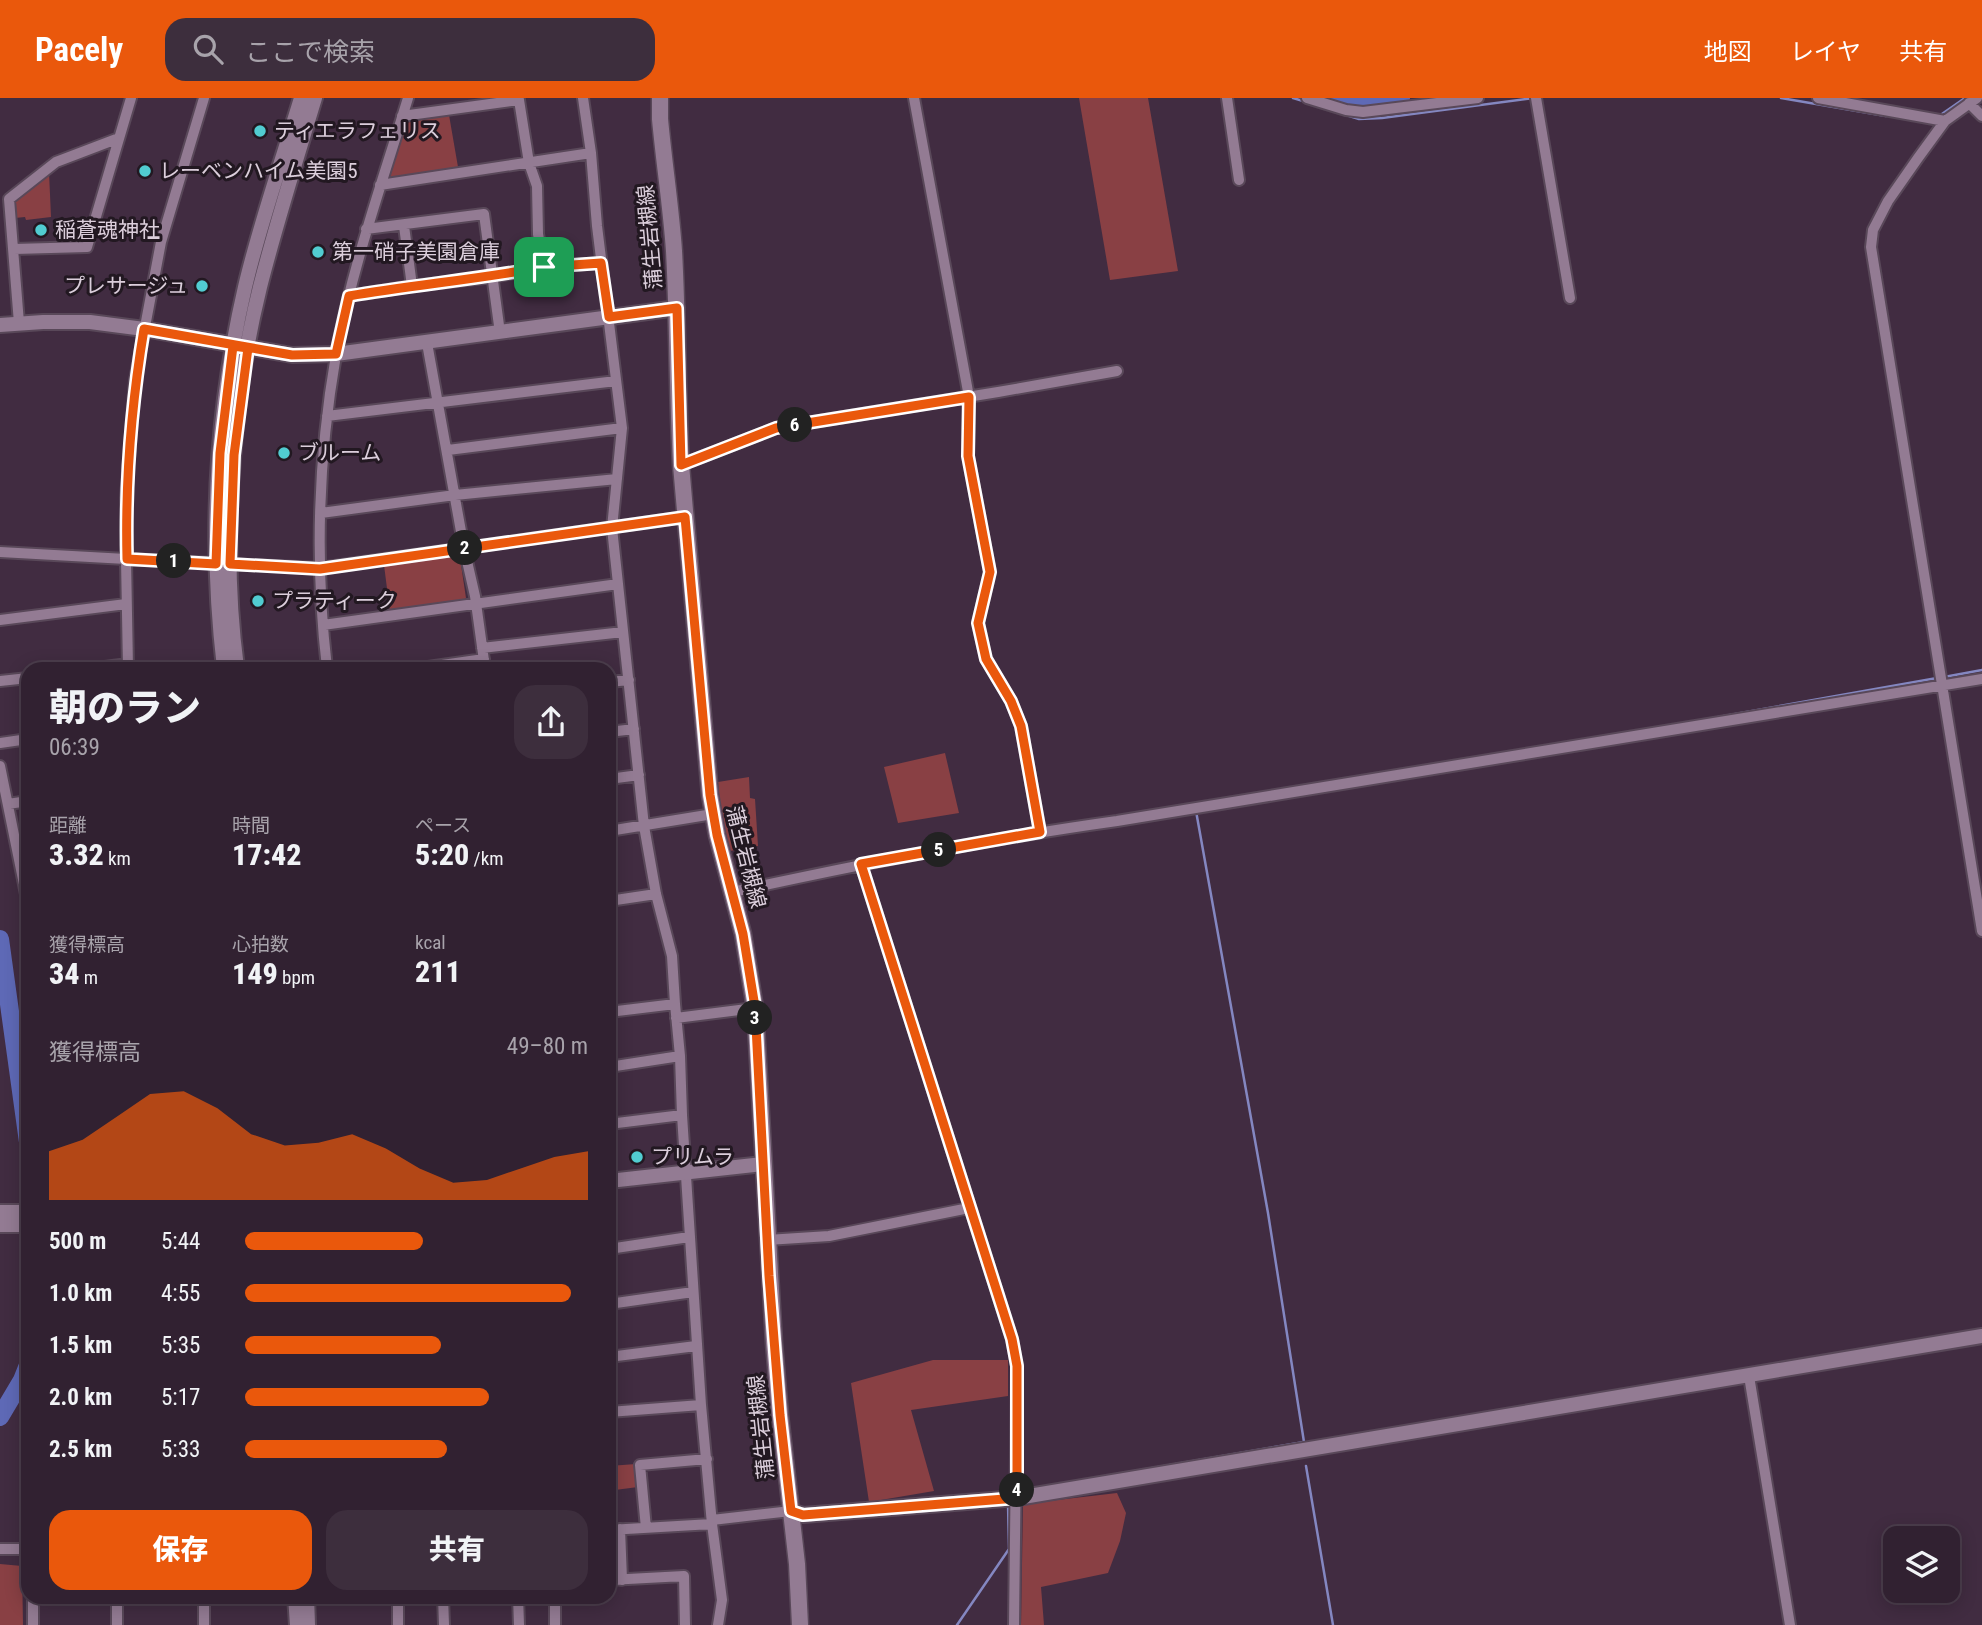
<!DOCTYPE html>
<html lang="ja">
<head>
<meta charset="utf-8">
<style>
  body { margin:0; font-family:"Roboto Condensed","Noto Sans JP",sans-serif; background:#3d2e3d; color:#f1f3f6; height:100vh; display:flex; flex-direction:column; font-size:26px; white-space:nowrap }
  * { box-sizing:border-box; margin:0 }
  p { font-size:23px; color:#a8a3ab }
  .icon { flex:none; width:38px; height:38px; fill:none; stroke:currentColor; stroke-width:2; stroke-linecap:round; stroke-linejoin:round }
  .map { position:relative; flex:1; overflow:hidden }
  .sheet { position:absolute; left:21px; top:564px; width:595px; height:942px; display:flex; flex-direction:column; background:#312131; border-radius:21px; box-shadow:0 4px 18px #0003,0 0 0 2px #4c3e4d }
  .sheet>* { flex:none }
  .tools { position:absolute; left:1883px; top:1428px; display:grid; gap:14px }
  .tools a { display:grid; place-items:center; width:77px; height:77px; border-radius:14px; background:#312131; box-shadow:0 4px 18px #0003,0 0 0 2px #4c3e4d; font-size:35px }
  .pin { position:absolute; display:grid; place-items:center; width:60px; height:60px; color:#fff; margin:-30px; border-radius:14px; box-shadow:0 4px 10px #0006 }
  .km { position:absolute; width:35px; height:35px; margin:-18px; border-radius:50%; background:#222; color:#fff; font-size:19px; line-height:35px; text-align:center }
  .round { display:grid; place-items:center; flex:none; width:74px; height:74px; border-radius:21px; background:#3d2e3d }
  .overview { display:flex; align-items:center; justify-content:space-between; height:119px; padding:0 28px }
  h1 { font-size:38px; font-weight:800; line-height:52px }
  .stats { display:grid; grid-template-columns:repeat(3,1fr); gap:10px; height:119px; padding:7px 28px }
  .stats div { display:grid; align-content:center }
  .stats b { font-size:30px; font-weight:800 }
  .stats small { font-size:19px; font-weight:400 }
  .stats p { font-size:19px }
  .chart { height:196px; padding:14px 28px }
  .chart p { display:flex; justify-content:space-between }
  .chart svg { width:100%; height:126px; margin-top:7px; fill:#ea580c; opacity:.7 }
  .action { display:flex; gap:14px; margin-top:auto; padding:14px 28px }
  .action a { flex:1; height:80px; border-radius:21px; background:#ea580c; color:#fff; font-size:28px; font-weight:800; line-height:80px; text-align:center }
  .action a+a { background:#3d2e3d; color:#f1f3f6 }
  ul { padding:0 28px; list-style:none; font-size:23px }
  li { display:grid; grid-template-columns:112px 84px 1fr; align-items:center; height:52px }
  li i { height:18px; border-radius:9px; background:#ea580c }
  header { display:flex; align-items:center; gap:42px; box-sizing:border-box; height:98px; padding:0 35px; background:#ea580c; color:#fff }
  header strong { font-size:33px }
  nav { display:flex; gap:38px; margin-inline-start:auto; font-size:24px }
  .search { width:490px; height:63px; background:#3d2e3d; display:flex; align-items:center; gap:18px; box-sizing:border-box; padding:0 24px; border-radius:21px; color:#a8a3ab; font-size:26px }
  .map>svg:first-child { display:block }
  .green { fill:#894044 }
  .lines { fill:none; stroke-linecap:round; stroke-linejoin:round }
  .stream { stroke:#8487c1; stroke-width:2.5 }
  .river { stroke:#5e69b6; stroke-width:18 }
  .minor-casing { stroke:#594859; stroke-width:14 }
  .tertiary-casing { stroke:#594859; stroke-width:18 }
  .secondary-casing { stroke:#594859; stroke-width:19 }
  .minor { stroke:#937b93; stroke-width:10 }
  .tertiary { stroke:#937b93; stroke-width:14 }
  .secondary { stroke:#937b93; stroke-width:16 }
  .route-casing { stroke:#fff; stroke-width:14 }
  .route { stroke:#ea580c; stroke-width:9 }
  .poi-dot { fill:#51ccd1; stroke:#221821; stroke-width:2.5 }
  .labels { text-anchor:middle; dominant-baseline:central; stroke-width:6; stroke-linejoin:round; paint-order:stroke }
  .poi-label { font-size:21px; fill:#dbcedb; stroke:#221821; text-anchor:start }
  .street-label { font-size:21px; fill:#dbcedb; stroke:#221821 }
</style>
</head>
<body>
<header>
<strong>Pacely</strong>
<div class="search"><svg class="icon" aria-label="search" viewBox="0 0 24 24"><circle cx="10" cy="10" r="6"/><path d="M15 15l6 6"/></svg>ここで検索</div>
<nav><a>地図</a><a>レイヤ</a><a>共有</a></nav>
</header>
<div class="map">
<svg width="1982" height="1527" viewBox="0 0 1982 1527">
  <rect width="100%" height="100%" fill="#412c41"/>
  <path class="green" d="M1079,0h69l30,173 -68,9z
    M449,17l9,52 -67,12 -3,-2 17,-54z
    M49,74l2,45 -25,3 -1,-3 -10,1 -1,-19z
    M456,457l4,3 6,40 -3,3 -73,11 -6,-47z
    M945,655l14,60 -61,10 -14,-56z
    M749,679l1,21 5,1 3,47 -28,5 -9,-37 -3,-32z
    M933,1262h75v36l-97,14 23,81 -65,11 -18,-119z
    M636,1366l2,23 -23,3 -6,12v-36z
    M1117,1395l9,20 -6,28 -12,32 -67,14 3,38h-23l2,-121z
    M0,1466l22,2 1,59h-23z"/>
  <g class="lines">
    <path class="stream" d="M1293,0l10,3
      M1781,0l105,18
      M1333,13l26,8 23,-1 152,-20
      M1939,18l26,-18
      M1944,579l38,-7
      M1696,623l241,-43
      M1306,1368l27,159
      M1100,1379l204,-35 -36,-229 -72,-402
      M957,1527l52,-76 -1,-46"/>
    <path class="river" d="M1338,0l34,3 29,-3
      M0,841l28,203
      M0,1319l22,-37 6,-15"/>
    <g class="minor-casing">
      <path id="minor" d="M204,0l-43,144 -26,138 -9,118v61l90,4
        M583,0l8,55 6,73 25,202 -10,100 32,298 12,68 16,62 3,48
        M914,0l55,299 -1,59 22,116 -12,51 8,36 25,42 10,25 19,106
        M1227,0l12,82
        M1307,0l39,12 17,2 115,-14
        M1536,0l34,200
        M1818,0l127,23
        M1977,0l-32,23 -27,37 -30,43 -15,29 -2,17 111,684
        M1969,5l13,13
        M402,18l117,-16 10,63 8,23 1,48 6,33
        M380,87l211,-32
        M404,128l8,60
        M366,131l118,-15 16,119
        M14,151l73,-2 44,-149
        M349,198l63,-10 81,-9 51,-10 57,-4
        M19,225l-10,-124 47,-37 63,-24
        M427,245l37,205 11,48 10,72
        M327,318l289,-35
        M448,352l174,-22
        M681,367l95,-37 222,-36 119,-21
        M321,415l134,-18 162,-16
        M0,454l126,7 2,109
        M230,466l90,4 365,-51
        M0,522l126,-16
        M323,527l295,-41
        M482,550l141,-16
        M97,570l31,-4
        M327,570c-12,-103 -9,-210 9,-313 16,-88 46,-172 72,-257
        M421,570l63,-9
        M0,583l28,-3
        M609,584l20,-2
        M609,634l25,-3
        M0,645l28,-4
        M0,668l28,138
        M609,681l30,-4
        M8,706l20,-3
        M609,733l104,-17
        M861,766l151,475 5,27 -3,259
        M733,794c127,-28 255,-53 384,-71l865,-142
        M609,803l47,-7
        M609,914l66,-8 5,52 2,59 -73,9
        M676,920l79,-10
        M609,969l71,-11
        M767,1142l62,-4 140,-28
        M609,1151l80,-12
        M609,1206l84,-12
        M609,1259l87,-11
        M1749,1278l41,249
        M701,1307l11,119 10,76 -4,25
        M609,1314l92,-7 -19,-290
        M712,1422l79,-9
        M646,1430l-6,-63 67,-6
        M620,1431l2,51
        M609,1432l103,-6
        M0,1451h28
        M609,1482l75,-4 1,49
        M33,1498v29
        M204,1498v29
        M398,1498v29
        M443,1498l1,29
        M518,1498l1,29
        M555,1498v29
        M117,1527v-29"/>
    </g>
    <g class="tertiary-casing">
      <path id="tertiary" d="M0,227l43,-3h47l54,7 148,26 44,-1 341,-46
        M224,570c-15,-127 -8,-256 21,-381 15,-64 37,-126 56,-189
        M237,570c-16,-119 -6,-264 23,-381 16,-63 36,-126 55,-189
        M609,1083l154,-17
        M0,1114h28
        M0,1127h28
        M791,1413l12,4 214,-17 965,-162
        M295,1498l2,29
        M307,1498l1,29"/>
    </g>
    <g class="secondary-casing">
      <path id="secondary" d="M660,0v21c4,44 11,88 14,132 4,72 3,143 7,214l29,330 7,40 26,99 12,74 19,335 6,72 17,149 3,61"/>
    </g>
    <use href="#minor" class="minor"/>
    <use href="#tertiary" class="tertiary"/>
    <use href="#secondary" class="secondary"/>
  </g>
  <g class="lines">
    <g class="route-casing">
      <path id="route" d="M544,169c-65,12 -130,18 -195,29l-13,58 -44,1 -148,-26c-13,78 -19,150 -17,230l89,5 4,-111 13,-107 15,2 -14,107 -4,109 90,5 365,-52 25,278 7,40 26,99 12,73 14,269 11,139 11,96 12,4 214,-17v-132l-5,-27 -151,-475 179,-32 -19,-106 -10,-25 -25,-42 -8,-36 12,-51 -22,-116 1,-59 -193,31 -95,37 -4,-157 -68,9 -8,-54 -57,4"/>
    </g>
    <use href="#route" class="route"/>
  </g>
  <g class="poi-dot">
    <circle cx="260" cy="33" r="7"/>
    <circle cx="145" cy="73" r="7"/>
    <circle cx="41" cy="132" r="7"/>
    <circle cx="318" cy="154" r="7"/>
    <circle cx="202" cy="188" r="7"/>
    <circle cx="284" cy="355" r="7"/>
    <circle cx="258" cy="503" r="7"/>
    <circle cx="637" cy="1059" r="7"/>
  </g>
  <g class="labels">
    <g class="poi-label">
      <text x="274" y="33">ティエラフェリス</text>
      <text x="159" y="73">レーベンハイム美園5</text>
      <text x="55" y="132">稲蒼魂神社</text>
      <text x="332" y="154">第一硝子美園倉庫</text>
      <text x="188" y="188" text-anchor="end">プレサージュ</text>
      <text x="298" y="355">ブルーム</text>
      <text x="272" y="503">プラティーク</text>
      <text x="651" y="1059">プリムラ</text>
    </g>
    <g class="street-label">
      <text transform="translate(650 139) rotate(-95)">蒲生岩槻線</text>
      <text transform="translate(746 759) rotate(76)">蒲生岩槻線</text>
      <text transform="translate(761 1329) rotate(-96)">蒲生岩槻線</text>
    </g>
  </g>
</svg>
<div class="tools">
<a><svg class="icon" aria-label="layers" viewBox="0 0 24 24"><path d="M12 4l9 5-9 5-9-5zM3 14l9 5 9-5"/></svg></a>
</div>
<div class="pin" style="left:544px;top:169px;background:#1e9e55"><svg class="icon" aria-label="arrive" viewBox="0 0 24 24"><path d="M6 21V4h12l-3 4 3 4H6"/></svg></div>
<b class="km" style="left:174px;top:463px">1</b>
<b class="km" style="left:465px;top:450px">2</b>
<b class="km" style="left:755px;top:920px">3</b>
<b class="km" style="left:1017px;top:1392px">4</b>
<b class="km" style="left:939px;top:752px">5</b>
<b class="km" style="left:795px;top:327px">6</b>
<section class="sheet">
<div class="overview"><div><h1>朝のラン</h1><p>06:39</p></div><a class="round"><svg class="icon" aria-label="share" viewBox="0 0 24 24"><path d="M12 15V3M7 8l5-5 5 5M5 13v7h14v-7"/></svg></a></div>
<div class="stats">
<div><p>距離</p><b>3.32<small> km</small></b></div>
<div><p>時間</p><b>17:42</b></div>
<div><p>ペース</p><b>5:20<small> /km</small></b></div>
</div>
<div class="stats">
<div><p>獲得標高</p><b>34<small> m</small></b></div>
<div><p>心拍数</p><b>149<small> bpm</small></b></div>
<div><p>kcal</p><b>211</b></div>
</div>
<div class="chart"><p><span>獲得標高</span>49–80 m</p>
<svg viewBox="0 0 160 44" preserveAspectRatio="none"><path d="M0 44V27L10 23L20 15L30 7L40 6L50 12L60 21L70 25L80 24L90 21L100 26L110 33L120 38L130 37L140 33L150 29L160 27V44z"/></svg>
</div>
<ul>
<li><b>500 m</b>5:44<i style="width:52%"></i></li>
<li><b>1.0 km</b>4:55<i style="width:95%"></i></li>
<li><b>1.5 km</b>5:35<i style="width:57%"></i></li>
<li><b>2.0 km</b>5:17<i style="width:71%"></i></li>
<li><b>2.5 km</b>5:33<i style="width:59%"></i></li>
</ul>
<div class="action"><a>保存</a><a>共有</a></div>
</section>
</div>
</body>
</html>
